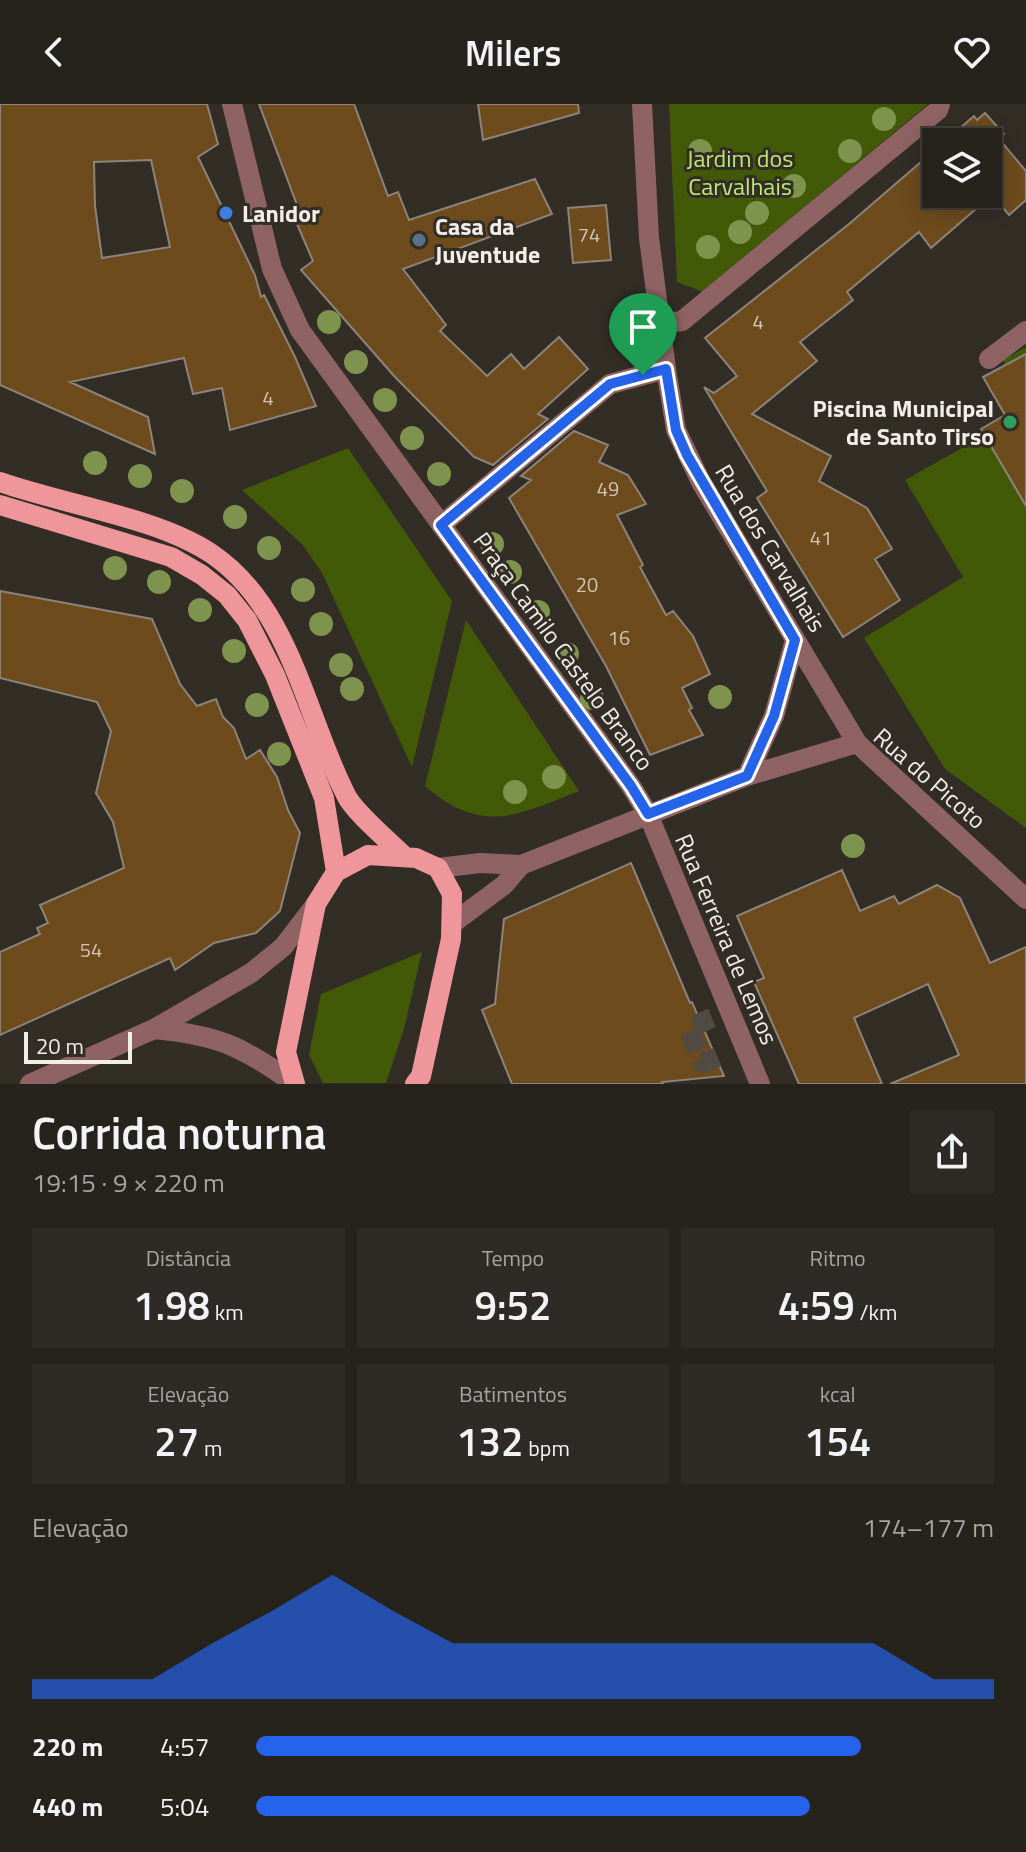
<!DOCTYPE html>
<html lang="pt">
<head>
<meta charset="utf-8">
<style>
  body { margin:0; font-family:"Titillium Web",sans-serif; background:#2e2a25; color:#f1f3f6; height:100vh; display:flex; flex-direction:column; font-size:30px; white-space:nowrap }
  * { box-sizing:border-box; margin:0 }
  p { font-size:26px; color:#a4a4a3 }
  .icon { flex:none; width:44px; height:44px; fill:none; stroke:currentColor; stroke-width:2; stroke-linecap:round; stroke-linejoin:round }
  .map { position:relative; height:980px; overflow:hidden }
  .side { display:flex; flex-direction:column; background:#26221c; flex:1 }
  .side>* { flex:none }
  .buttons { position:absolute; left:922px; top:24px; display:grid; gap:16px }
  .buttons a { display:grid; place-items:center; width:80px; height:80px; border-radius:0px; background:#26221c; box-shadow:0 4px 20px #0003,0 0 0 2px #423f3b; font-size:40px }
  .scale { position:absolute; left:24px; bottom:20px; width:108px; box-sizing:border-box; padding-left:8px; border:4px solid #f1eee9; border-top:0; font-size:22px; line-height:28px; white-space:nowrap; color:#f1eee9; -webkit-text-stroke:6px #322d25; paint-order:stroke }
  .pin { position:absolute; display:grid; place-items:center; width:68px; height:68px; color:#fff; margin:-82px -34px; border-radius:50% 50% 50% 0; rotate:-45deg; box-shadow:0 0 8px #0007 }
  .pin .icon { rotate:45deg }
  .round { display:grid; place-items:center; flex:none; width:84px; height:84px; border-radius:0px; background:#2e2a25 }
  .summary { display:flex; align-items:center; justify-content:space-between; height:136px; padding:0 32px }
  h1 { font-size:44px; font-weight:600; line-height:60px }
  .metrics { display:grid; grid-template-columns:repeat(3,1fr); gap:12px; height:136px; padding:8px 32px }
  .metrics div { display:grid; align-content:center; border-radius:0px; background:#2e2a25; text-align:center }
  .metrics b { font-size:40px; font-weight:600 }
  .metrics small { font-size:22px; font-weight:400 }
  .metrics p { font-size:22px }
  .chart { height:224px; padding:16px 32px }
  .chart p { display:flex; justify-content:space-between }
  .chart svg { width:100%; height:144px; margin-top:8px; fill:#2563eb; opacity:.7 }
  ul { padding:0 32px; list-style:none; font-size:26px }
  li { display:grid; grid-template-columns:128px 96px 1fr; align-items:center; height:60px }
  li i { height:20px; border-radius:10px; background:#2563eb }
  header { display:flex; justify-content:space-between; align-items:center; height:104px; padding:0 32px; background:#26221c; font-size:36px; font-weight:600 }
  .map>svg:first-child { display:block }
  .green { fill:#425a08 }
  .building { fill:#6d4b1d; stroke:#8c847b; stroke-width:2; fill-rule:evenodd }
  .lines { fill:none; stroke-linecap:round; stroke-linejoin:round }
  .minor-tunnel { stroke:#4f4a42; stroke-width:20; stroke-dasharray:20 10; stroke-linecap:butt }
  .minor { stroke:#8f6364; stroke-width:20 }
  .major { stroke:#ef969a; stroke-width:20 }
  .tree { fill:#7e934d }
  .route-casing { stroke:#fff; stroke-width:16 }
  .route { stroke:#2563eb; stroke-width:10 }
  .shop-dot { fill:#3f7fe0; stroke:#322d25; stroke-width:3 }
  .service-dot { fill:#5c6f8a; stroke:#322d25; stroke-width:3 }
  .leisure-dot { fill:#2e9e5b; stroke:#322d25; stroke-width:3 }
  .labels { text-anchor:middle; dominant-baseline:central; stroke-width:6; stroke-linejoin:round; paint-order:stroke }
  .number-label { font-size:20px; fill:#d0c5b6 }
  .park-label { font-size:24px; fill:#bde76e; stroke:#322d25 }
  .poi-label { font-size:24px; font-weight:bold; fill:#f1eee9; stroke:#322d25; text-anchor:start }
  .street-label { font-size:24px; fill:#f1eee9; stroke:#322d25 }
</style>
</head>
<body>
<header><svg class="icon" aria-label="back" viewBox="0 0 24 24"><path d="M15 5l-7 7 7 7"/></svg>Milers<svg class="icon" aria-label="heart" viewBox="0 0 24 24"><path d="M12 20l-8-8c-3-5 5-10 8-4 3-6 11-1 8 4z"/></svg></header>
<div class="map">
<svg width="1026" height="980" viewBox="0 0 1026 980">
  <rect width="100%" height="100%" fill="#322d25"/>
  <path class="green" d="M669,0h259l-225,188 -26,-10z
    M1026,243v481l-81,-59 -81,-131 99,-61 -58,-97 66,-37 10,-14 24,-14 -22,-38 22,-12 -2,-5z
    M348,344l104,153 -40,166 -90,-194 -19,-28 -61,-55z
    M466,516l113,171c-63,25 -97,44 -154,-5z
    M422,848l-18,77 -18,54h-63l-14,-28 12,-61z"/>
  <path class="building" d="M0,0h207l11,40 -20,13 57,118 6,22 3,-2 31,62 21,49 -86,24 -8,-42 -29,6 -9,-36 -114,24 78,35 7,37 -155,-69zM151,56l19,87 -68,11 -7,-52 -1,-44z
    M259,0h95l34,92 10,-4 11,28 126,-41 17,35 -149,55 43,56 -6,6 47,45 24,-22 13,15 35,-32 29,32 -50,45 10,5 -55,46 -19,-8 -79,-80 -94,-107 12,-9 -19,-44 6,-4z
    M478,0h100l1,9 -96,27z
    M985,9l19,21 -5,5 27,32v29l-17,15 -17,-20 -61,53 -12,-16 -72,60 6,8 -53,42 17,19 -65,53 79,42 -12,25 48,27 25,41 -17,10 25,41 -57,37 -86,-139 10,-7 -63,-104 10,6 23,-17 -32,-38 144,-114 87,-75v45h52v-52h-44l30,-26 3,4z
    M606,101l5,55 -38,3 -5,-55z
    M1026,250v152l-45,-77 24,-14 -22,-38z
    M574,327l34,14 -9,17 29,13 18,29 -29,11 26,50 -3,2 26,48 7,-4 20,25 17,38 -28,14 10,20 -3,2 14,25 -53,20 -44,-89 -97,-168 22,-18 -10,-4z
    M0,487l152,28 28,65 17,22 19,-7 7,18 11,11 12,31 14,-9 17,27 11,33 12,23 -20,78 -24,22 -42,10 -39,27 -5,-12 -170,77v-83l40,-18 -3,-6 11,-5 -8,-18 84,-37 -11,-46 -17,-29 15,-62 -14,-29 -97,-24z
    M631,759l59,140 2,-1 32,74 -62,6 1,2h-151l-30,-74 13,-6 9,-85z
    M842,766l18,41 34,-15 5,8 38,-19 23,13 30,65 36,-16v137h-136l69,-29 -31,-71 -74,34 28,66h-83l-45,-102 10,-4 -27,-62z"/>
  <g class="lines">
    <path class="minor-tunnel" d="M712,914l-24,10 15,35 24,-10"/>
    <path class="minor" d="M232,0l40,165 28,61 331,456 17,28 112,270
      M642,0l7,134 17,131 10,61 25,52 156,261 169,156
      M660,220l22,-3 256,-211 2,-6
      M989,255l37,-28
      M441,421l169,-141 56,-15
      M747,672l27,-60 21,-76
      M438,764l42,-5 41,2 226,-89 110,-33
      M453,819l51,-38 17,-20
      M154,925c65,6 89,18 141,55
      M30,980l124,-55 97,-56 32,-26 33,-43"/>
    <path class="major" d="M0,378c65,23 156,35 212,72 79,54 93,161 134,241 8,17 43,46 58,61
      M0,401l171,52 31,18 25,20 20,25 28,55 49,123 12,74
      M295,980l-9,-32 30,-148 20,-32 32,-17 48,3 22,10 14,26 -1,45 -30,137 -6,8"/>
  </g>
  <g class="tree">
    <circle cx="884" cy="15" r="12"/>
    <circle cx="700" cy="47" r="12"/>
    <circle cx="850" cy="47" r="12"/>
    <circle cx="794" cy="82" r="12"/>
    <circle cx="757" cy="109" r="12"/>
    <circle cx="740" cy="128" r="12"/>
    <circle cx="708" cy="143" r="12"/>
    <circle cx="329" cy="218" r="12"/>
    <circle cx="356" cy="258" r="12"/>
    <circle cx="385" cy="296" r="12"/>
    <circle cx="412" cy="334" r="12"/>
    <circle cx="95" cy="359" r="12"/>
    <circle cx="439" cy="370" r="12"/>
    <circle cx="140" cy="372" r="12"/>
    <circle cx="182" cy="387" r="12"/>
    <circle cx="235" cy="413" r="12"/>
    <circle cx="492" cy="440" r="12"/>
    <circle cx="269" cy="444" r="12"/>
    <circle cx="115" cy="464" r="12"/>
    <circle cx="510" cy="468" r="12"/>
    <circle cx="159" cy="478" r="12"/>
    <circle cx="303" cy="486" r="12"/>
    <circle cx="200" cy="506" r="12"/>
    <circle cx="538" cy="508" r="12"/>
    <circle cx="321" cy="520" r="12"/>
    <circle cx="234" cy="547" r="12"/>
    <circle cx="567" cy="550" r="12"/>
    <circle cx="341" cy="561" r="12"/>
    <circle cx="352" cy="585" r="12"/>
    <circle cx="720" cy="593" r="12"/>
    <circle cx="592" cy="594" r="12"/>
    <circle cx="257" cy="601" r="12"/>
    <circle cx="279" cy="650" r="12"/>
    <circle cx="554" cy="673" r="12"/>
    <circle cx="515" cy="688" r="12"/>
    <circle cx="853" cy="742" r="12"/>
  </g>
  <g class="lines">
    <g class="route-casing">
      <path id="route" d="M666,265l10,61 11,25 108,185 -21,76 -27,60 -99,38 -17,-28 -190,-261 169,-141z"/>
    </g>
    <use href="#route" class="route"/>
  </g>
  <circle class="shop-dot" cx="226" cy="109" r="8"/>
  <circle class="service-dot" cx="419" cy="136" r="8"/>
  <circle class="leisure-dot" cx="1010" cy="318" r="8"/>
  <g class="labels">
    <g class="number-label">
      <text x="589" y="130">74</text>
      <text x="758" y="217">4</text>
      <text x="268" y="293">4</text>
      <text x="608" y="384">49</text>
      <text x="821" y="433">41</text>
      <text x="587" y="480">20</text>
      <text x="619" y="533">16</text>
      <text x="91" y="845">54</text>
    </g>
    <g class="park-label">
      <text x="740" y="54">Jardim dos<tspan x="740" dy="28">Carvalhais</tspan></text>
    </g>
    <g class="poi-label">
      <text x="242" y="109">Lanidor</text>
      <text x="435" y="122">Casa da<tspan x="435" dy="28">Juventude</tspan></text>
      <text x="994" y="304" text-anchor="end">Piscina Municipal<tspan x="994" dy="28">de Santo Tirso</tspan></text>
    </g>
    <g class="street-label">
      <text transform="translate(771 444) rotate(59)">Rua dos Carvalhais</text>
      <text transform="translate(564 547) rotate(54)">Praça Camilo Castelo Branco</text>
      <text transform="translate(930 674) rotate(41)">Rua do Picoto</text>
      <text transform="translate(727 835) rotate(67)">Rua Ferreira de Lemos</text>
    </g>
  </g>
</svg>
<div class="buttons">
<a><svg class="icon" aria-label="layers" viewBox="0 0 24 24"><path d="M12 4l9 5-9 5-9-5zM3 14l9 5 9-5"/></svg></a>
</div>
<div class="scale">20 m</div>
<div class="pin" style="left:643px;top:271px;background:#1e9e55"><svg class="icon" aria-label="arrive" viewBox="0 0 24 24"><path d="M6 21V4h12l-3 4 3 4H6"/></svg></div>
</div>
<section class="side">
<div class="summary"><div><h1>Corrida noturna</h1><p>19:15 · 9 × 220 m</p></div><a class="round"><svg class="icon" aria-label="share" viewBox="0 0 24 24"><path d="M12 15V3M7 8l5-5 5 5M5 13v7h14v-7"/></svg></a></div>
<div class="metrics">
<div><p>Distância</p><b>1.98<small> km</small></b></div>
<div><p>Tempo</p><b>9:52</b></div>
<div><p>Ritmo</p><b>4:59<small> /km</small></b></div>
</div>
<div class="metrics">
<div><p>Elevação</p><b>27<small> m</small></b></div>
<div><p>Batimentos</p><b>132<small> bpm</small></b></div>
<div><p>kcal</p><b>154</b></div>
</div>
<div class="chart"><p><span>Elevação</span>174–177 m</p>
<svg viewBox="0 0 160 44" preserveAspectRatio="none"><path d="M0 44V38L10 38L20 38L30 27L40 17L50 6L60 17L70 27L80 27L90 27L100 27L110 27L120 27L130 27L140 27L150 38L160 38V44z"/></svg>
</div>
<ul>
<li><b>220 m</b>4:57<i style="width:82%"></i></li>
<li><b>440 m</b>5:04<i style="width:75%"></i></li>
</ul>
</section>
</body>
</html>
